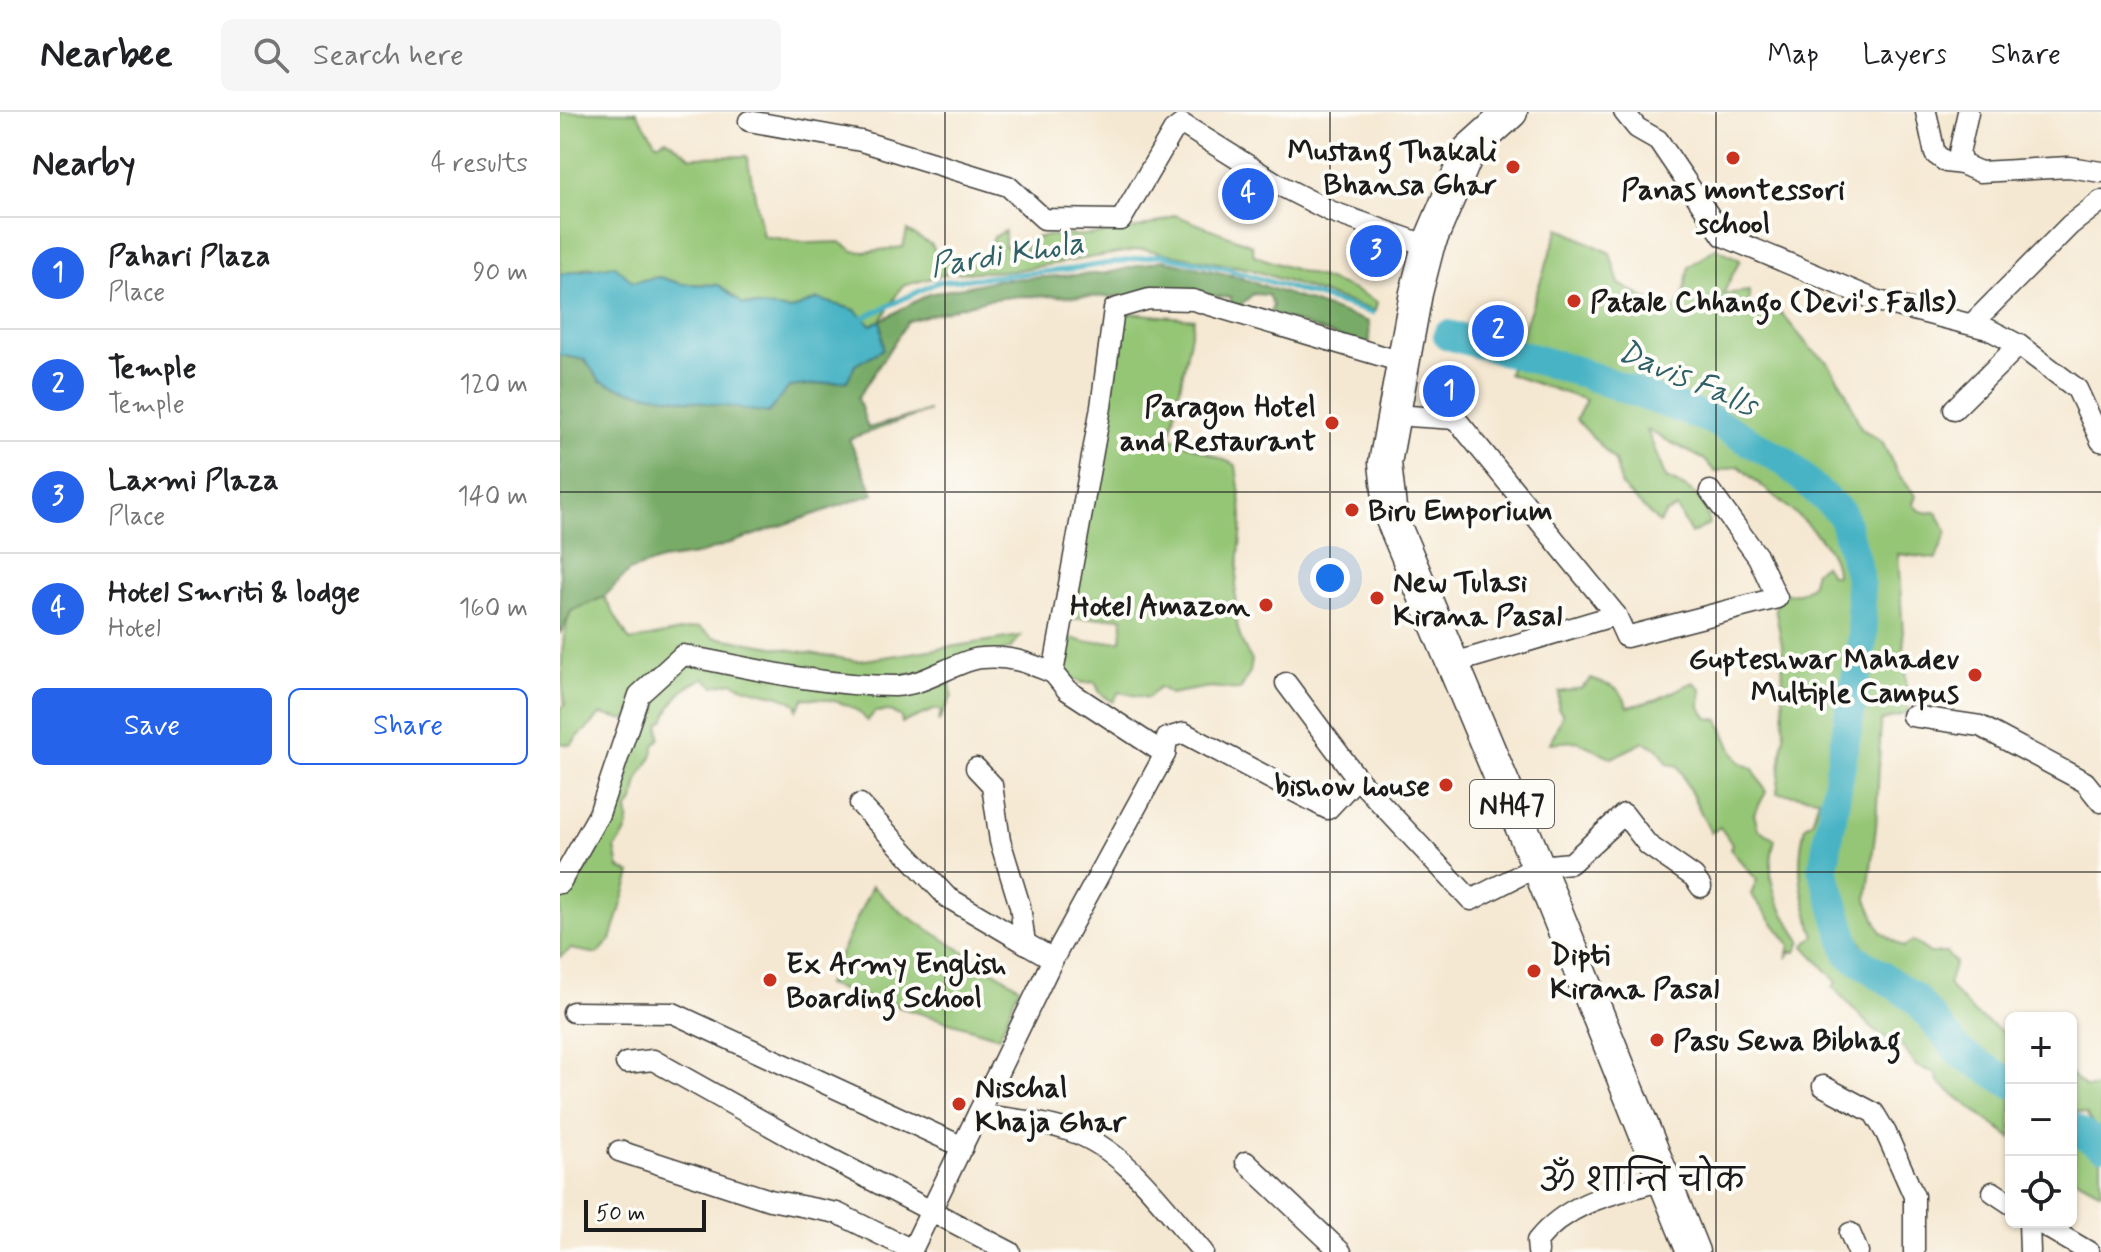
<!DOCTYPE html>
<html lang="en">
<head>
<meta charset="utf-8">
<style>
	body { margin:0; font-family:Mynerve,"Playpen Sans Deva",sans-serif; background:#f6f6f6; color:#202124 }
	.controls { position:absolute; right:24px; bottom:24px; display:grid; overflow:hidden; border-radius:12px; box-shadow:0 2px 6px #0004 }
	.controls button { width:72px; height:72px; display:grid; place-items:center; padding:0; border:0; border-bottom:2px solid #e0e0e0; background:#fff; color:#202124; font:40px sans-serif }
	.scale { position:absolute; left:24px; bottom:20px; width:122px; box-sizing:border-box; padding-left:8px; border:4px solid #1c1c1c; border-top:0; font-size:22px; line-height:28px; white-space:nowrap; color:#1c1c1c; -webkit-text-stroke:6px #fdfcf7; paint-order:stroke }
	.you { position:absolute; left:770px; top:466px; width:28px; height:28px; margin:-20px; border:6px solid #fff; border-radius:50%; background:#1a73e8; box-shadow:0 0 0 12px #1a73e833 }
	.badge { display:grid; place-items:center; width:52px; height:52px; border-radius:50%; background:#2563eb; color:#fff; font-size:26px; font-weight:700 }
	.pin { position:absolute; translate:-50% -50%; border:4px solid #fff; box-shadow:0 2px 8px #0006 }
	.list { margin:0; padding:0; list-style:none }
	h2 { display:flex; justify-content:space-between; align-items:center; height:104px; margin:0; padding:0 32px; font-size:34px }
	h2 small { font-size:26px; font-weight:400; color:#757577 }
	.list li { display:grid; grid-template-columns:52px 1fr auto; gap:24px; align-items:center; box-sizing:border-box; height:112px; padding:0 32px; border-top:2px solid #e0e0e0 }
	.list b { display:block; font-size:30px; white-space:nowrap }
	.list p { margin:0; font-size:26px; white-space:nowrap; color:#757577 }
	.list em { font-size:26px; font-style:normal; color:#757577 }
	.actions { display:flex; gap:16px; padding:24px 32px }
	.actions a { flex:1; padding:18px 0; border:2px solid #2563eb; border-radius:12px; text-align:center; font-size:28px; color:#2563eb }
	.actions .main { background:#2563eb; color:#fff }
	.icon { flex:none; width:44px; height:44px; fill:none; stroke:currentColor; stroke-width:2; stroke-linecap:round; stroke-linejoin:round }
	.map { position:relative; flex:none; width:1541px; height:1140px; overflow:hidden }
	header { display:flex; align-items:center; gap:48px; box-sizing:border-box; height:112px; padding:0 40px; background:#fff; border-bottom:2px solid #e0e0e0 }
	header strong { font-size:38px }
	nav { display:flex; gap:44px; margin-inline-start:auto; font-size:28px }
	.search { width:560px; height:72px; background:#f6f6f6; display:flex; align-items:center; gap:20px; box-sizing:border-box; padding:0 28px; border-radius:12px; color:#757577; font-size:30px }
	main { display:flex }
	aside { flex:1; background:#fff }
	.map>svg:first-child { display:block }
</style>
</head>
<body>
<header>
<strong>Nearbee</strong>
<div class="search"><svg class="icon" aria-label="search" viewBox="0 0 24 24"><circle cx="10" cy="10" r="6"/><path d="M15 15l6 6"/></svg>Search here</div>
<nav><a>Map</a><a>Layers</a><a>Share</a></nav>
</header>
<main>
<aside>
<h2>Nearby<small>4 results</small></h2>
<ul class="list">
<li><span class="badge">1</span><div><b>Pahari Plaza</b><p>Place</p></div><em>90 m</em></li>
<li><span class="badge">2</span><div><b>Temple</b><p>Temple</p></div><em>120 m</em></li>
<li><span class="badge">3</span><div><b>Laxmi Plaza</b><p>Place</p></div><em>140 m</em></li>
<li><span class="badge">4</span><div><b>Hotel Smriti &amp; lodge</b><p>Hotel</p></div><em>160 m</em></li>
</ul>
<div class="actions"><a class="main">Save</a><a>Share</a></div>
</aside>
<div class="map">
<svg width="1541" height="1140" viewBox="0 0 1541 1140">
	<rect width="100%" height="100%" fill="#fdfcf7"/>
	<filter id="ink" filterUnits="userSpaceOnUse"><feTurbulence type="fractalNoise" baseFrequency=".0125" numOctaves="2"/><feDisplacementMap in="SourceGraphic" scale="16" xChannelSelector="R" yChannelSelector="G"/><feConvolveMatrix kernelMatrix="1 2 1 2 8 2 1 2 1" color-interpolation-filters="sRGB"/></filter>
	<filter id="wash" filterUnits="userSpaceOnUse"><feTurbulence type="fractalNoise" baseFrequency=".006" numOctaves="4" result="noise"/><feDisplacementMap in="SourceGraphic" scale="32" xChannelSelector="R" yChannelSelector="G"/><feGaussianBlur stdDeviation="1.8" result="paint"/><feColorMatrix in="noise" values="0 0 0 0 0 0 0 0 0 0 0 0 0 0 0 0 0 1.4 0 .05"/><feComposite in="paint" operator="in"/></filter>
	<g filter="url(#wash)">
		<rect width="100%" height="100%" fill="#f5e8d2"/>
		<g fill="#95c676" stroke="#587149" stroke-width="2">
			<path d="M 0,0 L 76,0 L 97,32 L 106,27 L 131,45 L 187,44 L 203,124 L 250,131 L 280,130 L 294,139 L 304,140 L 343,135 L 347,119 L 372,133 L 376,141 L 409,151 L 422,149 L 434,125 L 445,119 L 445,134 L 463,142 L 468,128 C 488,122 503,124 524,123 C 555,121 588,117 615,103 L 692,133 L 694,143 C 734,160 780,167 817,190 L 815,199 L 690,157 L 583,137 L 451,159 L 390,161 L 342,174 L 321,208 L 311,213 L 295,198 L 258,187 L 231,198 L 183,192 L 159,173 L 122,172 L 99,165 L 73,170 L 28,155 L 4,163 L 0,162 Z"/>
			<path d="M 999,116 L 1050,141 L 1059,172 L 1112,201 L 1123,184 L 1129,155 L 1156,136 L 1180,148 L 1163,182 L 1189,179 L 1189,202 L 1199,192 L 1217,196 L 1251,237 L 1267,249 L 1285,278 L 1301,316 L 1322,330 L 1338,362 L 1356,384 L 1353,392 C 1359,401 1366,401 1376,400 L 1387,419 L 1376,447 L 1338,442 L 1348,601 L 1321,609 L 1316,715 L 1307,788 L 1321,820 L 1343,835 L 1353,829 L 1370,841 L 1386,841 L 1395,850 L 1388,873 L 1415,902 L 1446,922 L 1451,938 L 1451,962 L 1401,937 L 1388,905 L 1369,886 L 1337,866 L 1306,840 L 1273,777 L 1271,740 L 1292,653 L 1293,620 L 1308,530 L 1309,456 L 1300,417 L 1283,384 L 1166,302 L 1160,319 C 1168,326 1176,337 1185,341 C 1207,350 1222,347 1239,366 L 1238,375 L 1252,382 L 1258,393 L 1269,396 L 1278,405 L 1286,420 L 1281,423 C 1284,462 1306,487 1293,530 L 1297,536 L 1293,551 L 1295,561 L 1271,711 L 1260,723 L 1264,793 L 1277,813 L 1277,830 L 1289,853 L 1348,887 L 1378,931 L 1385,925 L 1427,972 L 1451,984 L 1451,1026 L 1379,971 L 1375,961 L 1356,954 L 1344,936 L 1313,918 L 1273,875 L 1277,870 L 1244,834 L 1255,824 C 1241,783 1235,756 1245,714 L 1252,710 L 1259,686 L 1217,681 L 1224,624 L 1222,533 L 1215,496 L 1225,482 L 1239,481 L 1251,474 L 1255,459 L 1264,453 L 1271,463 L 1276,463 C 1277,423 1205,381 1179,354 L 1155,360 L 1145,348 L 1087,318 L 1106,366 C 1129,376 1147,385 1149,412 L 1131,422 L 1117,396 L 1106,401 L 1099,411 L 1062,375 L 1055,349 L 1016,307 L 1026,288 L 948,262 Z"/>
			<path d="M 570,201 L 634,207 L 610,325 L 676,353 C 678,372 682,390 682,409 C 681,454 662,508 692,548 L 690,560 L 680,578 L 650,575 L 610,582 L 599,575 L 588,586 L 559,580 L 553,590 L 540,581 L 535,570 L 524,571 L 504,564 L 507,525 L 525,530 L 561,529 L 563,505 L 514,507 L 522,428 L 560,207 Z"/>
			<path d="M 44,485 L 70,529 L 139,515 L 153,525 L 298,549 L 461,524 L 450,537 L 383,557 L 303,570 L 131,539 L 66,608 L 40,602 C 32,616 21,618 11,633 L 0,631 L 0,596 L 5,593 C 0,562 0,527 11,499 Z"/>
			<path d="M 152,552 L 320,583 L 345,583 L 390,571 L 392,584 L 378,611 L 381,600 L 376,597 L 342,611 L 341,605 L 330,599 L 315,600 L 307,609 C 295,590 265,586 244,586 L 237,598 L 236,592 C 216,578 191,582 173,570 L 154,574 L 144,566 C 121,576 113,587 104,609 L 99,612 L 100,626 L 94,634 C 95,648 81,656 78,669 C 75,680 75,691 67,698 C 71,715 65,724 55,736 L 59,756 L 71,761 L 51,828 L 37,842 L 11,837 L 0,845 L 0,785 L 26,759 L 68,667 L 66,645 L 79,595 L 106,563 L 128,554 Z"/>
			<path d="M 1031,567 C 1052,575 1059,572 1068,595 L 1098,587 L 1133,570 L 1141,577 L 1140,595 L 1148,606 L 1159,608 L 1173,640 L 1180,650 L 1193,657 L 1206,680 L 1194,702 L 1198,717 L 1215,727 C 1203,772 1218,793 1241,829 L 1236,840 L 1230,840 L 1227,846 L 1230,833 L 1191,782 L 1197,768 L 1170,737 L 1172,732 L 1160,715 L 1151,721 L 1118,654 L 1108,652 L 1098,636 L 1084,630 L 1052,646 L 1017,629 L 990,631 L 1003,602 L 998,597 L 999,580 L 1022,576 Z"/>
			<path d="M 312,774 L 341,800 L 459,875 L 439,925 L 266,873 Z"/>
			<path d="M 1511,962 L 1526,976 L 1541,976 L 1541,1025 L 1526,1002 L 1511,999 Z"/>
			<path d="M 1511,1023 L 1541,1044 L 1541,1080 L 1511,1064 Z"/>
		</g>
		<path fill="#78ab67" stroke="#4a6442" stroke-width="2" d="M 603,148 L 675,164 L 809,210 L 810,236 L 710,201 L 713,194 L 708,183 L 693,182 L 678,196 L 670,194 L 671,186 L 604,179 L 576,185 L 460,184 L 426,188 L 348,209 L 298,286 L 308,316 L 369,299 L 289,327 L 314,382 L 136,443 L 101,448 L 69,459 L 44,485 L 11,499 L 0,522 L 0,243 L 25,248 L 40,269 L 208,301 L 229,275 L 287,269 L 295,253 L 323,237 L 321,208 L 369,182 L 437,168 L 547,161 Z"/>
		<path fill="#47b3c4" stroke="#326870" stroke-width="2" d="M 54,153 L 73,170 L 99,165 L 122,172 L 159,173 L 183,192 L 231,198 L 258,187 L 295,198 L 311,213 L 321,208 L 323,237 L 295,253 L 287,269 L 229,275 L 208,301 L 69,279 L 40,269 L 25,248 L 0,243 L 0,162 Z"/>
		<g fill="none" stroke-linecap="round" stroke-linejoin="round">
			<path stroke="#47b3c4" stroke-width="5" d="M 299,208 L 378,170 L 512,157 L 601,143 L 668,157 L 812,201"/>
			<g stroke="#47b3c4" stroke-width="30">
				<path d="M 888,223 L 1020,260"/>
				<path d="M 1030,264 L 1152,308 L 1224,349 L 1282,402 L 1299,462 L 1303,524 L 1263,757 L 1289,842 L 1356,887 L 1400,941 L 1451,971"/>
				<path d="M 1511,1015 L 1541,1033"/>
			</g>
		</g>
	</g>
	<g filter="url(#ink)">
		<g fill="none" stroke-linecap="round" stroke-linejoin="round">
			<g stroke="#3d3b37" stroke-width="23">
				<g id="minor">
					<path d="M 1064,0 L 1077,16 L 1098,28 L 1163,124 L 1318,189 L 1428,217 L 1459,233 L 1517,277 L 1541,329"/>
					<path d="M 1366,0 L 1375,42 L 1386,50 L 1402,52"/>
					<path d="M 1408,0 L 1399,41 L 1402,52 L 1420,60 L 1509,55 L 1541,60"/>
					<path d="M 189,9 L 301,29 L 448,74 L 484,107 L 561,108 L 613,19 L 622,12 L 721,74 L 770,99 L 868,134"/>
					<path d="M 1412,212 L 1510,113 L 1541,89"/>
					<path d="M 1394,297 L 1459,233"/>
					<path d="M 833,303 L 896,307 L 1056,503"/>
					<path d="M 894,551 L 1056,503 L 1066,525 L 1217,486 L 1198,445 L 1150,379"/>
					<path d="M 726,571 L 797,666 L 911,788 L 978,754 L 1011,751 L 1064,702 L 1088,733 L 1134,765 L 1141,775"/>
					<path d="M 1352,604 L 1420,614 L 1525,670 L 1541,690"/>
					<path d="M 605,642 L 507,578 L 493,561 L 541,295 L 554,197 L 589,187 L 633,188 L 842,250"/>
					<path d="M 416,656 L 432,673 L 440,729 L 460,794 L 465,831 L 493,847"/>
					<path d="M 300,692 L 387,785 L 465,831"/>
					<path d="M 0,771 L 39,702 L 79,583 L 123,543 C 193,557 264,574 335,574 C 367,573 396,548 422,546 C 448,543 469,551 493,561"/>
					<path d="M 13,900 L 113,901 L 403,1035"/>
					<path d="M 66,951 L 93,948 L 252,1037 L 450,1140"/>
					<path d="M 1263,974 L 1314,1001 L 1326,1021 L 1354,1084 L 1354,1140"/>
					<path d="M 418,1002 C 449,1007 481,1009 510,1019 C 567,1038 605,1097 643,1140"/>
					<path d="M 59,1039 L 210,1088 L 277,1101 L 352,1138"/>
					<path d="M 686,1050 L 781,1140"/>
					<path d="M 1433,1080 L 1451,1092"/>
					<path d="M 1469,1110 L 1470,1140"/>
					<path d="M 1478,1110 L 1529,1140"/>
					<path d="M 1290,1121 L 1298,1140"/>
					<path d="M 351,1140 L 493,847 L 605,642 L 607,626 L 624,621 L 768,697 L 797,666"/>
					<path d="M 978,1140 L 977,1129 C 1010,1088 1056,1081 1104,1068"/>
				</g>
			</g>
			<g stroke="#3d3b37" stroke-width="35">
				<path id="trunk" d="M 951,0 L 909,38 L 868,134 L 856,181 L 825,351 L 831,405 L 978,754 L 1133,1140"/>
			</g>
			<use href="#minor" stroke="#fff" stroke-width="20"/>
			<use href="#trunk" stroke="#fff" stroke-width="32"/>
		</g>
	</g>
	<path fill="none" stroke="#1c1c1c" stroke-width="2" stroke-opacity="0.55" d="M 385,0 L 385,1140M 770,0 L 770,1140M 1156,0 L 1156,1140M 0,380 L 1541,380M 0,760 L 1541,760"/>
	<g fill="#c8321e" stroke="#fdfcf7" stroke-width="3">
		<circle cx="1173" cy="46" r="8"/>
		<circle cx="953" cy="55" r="8"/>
		<circle cx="1014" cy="189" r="8"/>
		<circle cx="772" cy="311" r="8"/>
		<circle cx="792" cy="398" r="8"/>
		<circle cx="817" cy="486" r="8"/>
		<circle cx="706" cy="493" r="8"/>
		<circle cx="1415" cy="563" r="8"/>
		<circle cx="886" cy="673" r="8"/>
		<circle cx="974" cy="859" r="8"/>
		<circle cx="210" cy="868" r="8"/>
		<circle cx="1097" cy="928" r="8"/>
		<circle cx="399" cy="992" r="8"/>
	</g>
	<g text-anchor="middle" stroke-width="8" stroke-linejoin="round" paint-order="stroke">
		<rect fill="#fdfcf7" stroke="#605f5e" stroke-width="2" x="910" y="668" width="84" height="48" rx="6"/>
		<g font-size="28" font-weight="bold" fill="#1c1c1c">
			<text x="952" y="702">NH47</text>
		</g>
		<g font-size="30" font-weight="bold" fill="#1c1c1c" stroke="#fdfcf7" text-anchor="start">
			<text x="937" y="48" text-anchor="end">Mustang Thakali<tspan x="937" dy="34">Bhansa Ghar</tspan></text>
			<text x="1173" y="87" text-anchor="middle">Panas montessori<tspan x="1173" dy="34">school</tspan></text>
			<text x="1030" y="199">Patale Chhango (Devi's Falls)</text>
			<text x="756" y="304" text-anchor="end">Paragon Hotel<tspan x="756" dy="34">and Restaurant</tspan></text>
			<text x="808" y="408">Biru Emporium</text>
			<text x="833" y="479">New Tulasi<tspan x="833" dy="34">Kirana Pasal</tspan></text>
			<text x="690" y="503" text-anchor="end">Hotel Amazon</text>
			<text x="1399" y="556" text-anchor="end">Gupteshwar Mahadev<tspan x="1399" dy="34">Multiple Campus</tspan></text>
			<text x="870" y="683" text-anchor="end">bishow house</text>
			<text x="990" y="852">Dipti<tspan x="990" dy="34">Kirana Pasal</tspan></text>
			<text x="226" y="861">Ex Army English<tspan x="226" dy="34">Boarding School</tspan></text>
			<text x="1113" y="938">Pasu Sewa Bibhag</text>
			<text x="415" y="985">Nischal<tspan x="415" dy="34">Khaja Ghar</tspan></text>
		</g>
		<g font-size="32" font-style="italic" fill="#2f6068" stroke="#fdfcf7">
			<text transform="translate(447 141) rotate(-9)" y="11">Pardi Khola</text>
			<text transform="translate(1128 265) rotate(23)" y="11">Davis Falls</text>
		</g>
		<g font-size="32" fill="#1c1c1c" stroke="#fdfcf7">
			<text x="1081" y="1079">ॐ शान्ति चोक</text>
		</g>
	</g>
</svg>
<div class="controls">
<button>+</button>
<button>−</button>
<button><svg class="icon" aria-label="locate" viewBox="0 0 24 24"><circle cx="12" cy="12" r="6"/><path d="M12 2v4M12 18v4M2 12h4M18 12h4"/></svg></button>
</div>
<div class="scale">50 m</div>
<div class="you"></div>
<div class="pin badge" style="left:889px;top:279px">1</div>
<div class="pin badge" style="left:938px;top:219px">2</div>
<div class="pin badge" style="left:816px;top:139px">3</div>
<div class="pin badge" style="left:688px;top:82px">4</div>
</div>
</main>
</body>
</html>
